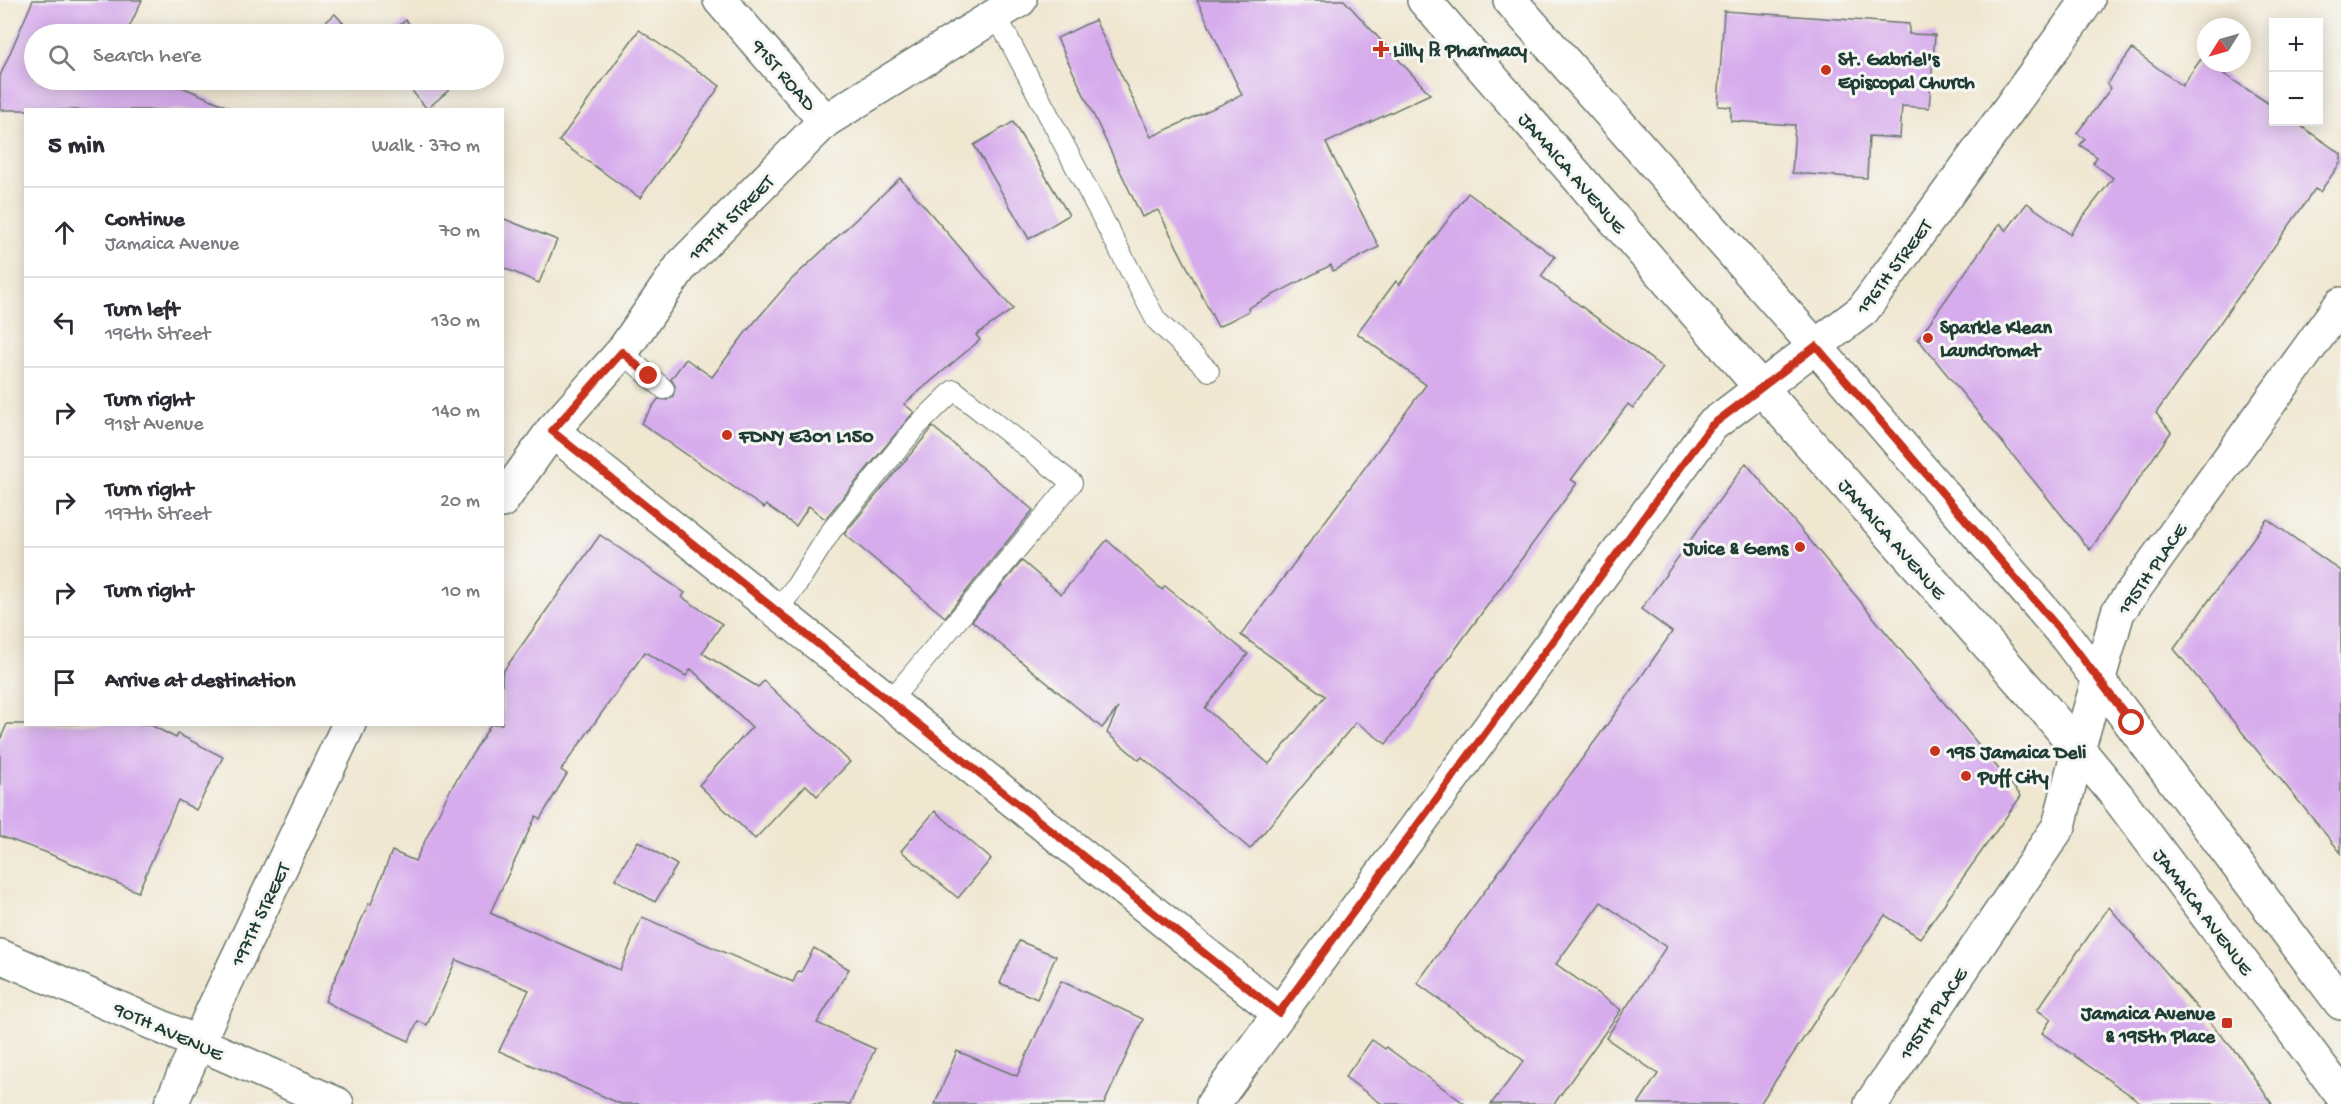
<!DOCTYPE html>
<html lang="en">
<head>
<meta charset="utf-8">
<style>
	body { margin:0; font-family:"Gochi Hand",sans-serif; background:#f7f7f7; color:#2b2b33 }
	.controls { position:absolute; right:18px; top:18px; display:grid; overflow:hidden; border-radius:0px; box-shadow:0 3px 15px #0003 }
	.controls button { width:54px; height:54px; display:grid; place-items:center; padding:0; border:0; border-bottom:2px solid #e1e1e2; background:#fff; color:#2b2b33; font:30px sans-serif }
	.compass { position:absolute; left:2197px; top:18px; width:54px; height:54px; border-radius:50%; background:#fff; box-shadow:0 3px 15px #0003; rotate:233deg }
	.stop { position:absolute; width:18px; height:18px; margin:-14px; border:4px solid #c8321e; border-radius:50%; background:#fff }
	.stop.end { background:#c8321e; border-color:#fff; box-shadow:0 2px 6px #0008 }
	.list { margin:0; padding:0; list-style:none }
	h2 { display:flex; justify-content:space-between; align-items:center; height:78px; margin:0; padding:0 24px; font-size:26px }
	h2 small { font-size:20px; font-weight:400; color:#7c7c81 }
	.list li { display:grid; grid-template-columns:39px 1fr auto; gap:18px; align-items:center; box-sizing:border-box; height:90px; padding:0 24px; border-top:2px solid #e1e1e2 }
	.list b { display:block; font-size:22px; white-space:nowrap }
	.list p { margin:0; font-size:20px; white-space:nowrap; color:#7c7c81 }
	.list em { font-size:20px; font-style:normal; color:#7c7c81 }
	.icon { flex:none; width:33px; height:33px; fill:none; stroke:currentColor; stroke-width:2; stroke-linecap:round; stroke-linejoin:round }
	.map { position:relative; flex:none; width:2341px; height:1104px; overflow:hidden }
	.search { position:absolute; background:#fff; box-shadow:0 3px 15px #0003; left:24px; top:24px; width:480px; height:66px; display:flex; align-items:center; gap:15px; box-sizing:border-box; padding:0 21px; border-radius:33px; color:#7c7c81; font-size:22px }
	.panel { position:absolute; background:#fff; box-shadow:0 3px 15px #0003; left:24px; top:108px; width:480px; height:618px; border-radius:0px }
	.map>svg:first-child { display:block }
</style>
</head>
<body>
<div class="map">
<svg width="2341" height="1104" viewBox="0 0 2341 1104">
	<rect width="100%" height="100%" fill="#f6f6f2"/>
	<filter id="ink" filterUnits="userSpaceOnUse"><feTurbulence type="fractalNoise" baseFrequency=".0167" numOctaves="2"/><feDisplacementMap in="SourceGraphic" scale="12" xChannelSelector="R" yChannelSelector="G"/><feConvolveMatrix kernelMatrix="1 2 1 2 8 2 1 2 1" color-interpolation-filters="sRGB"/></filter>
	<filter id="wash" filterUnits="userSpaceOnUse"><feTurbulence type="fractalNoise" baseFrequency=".008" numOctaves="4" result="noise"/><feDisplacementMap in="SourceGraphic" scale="24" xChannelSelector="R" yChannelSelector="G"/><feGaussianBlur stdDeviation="1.35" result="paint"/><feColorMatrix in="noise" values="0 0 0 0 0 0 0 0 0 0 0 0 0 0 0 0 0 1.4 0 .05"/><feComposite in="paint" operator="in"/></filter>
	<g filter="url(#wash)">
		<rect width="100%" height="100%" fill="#f0e7d1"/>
		<g id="blocks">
			<g fill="#d7aced">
				<path d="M 33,0 L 142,0 L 126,34 L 34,34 L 34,80 L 166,80 L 235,110 L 0,110 L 0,76 Z"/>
				<path d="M 1197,0 L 1344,0 L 1430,94 L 1326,143 L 1379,247 L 1333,271 L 1331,265 L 1248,308 L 1249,311 L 1218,327 L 1158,210 L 1142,217 L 1057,38 L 1095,20 L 1151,137 L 1242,95 Z"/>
				<path d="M 1724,11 L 1909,24 L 1909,34 L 1935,35 L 1929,108 L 1902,106 L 1900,138 L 1869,136 L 1867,178 L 1792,173 L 1795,125 L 1731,121 L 1731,107 L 1718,106 Z"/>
				<path d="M 335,14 L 353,34 L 312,34 Z"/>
				<path d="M 406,20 L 417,34 L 388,34 Z"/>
				<path d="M 639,30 L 720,86 L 640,198 L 559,141 Z"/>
				<path d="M 2132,49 L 2182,86 L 2201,59 L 2274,107 L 2274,122 L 2295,122 L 2341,154 L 2341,162 L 2320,192 L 2315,189 L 2156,413 L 2171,432 L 2090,550 L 1918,339 L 2000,223 L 2006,231 L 2027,203 L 2070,234 L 2113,178 L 2093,163 L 2097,157 L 2080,145 L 2085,139 L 2077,133 L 2111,88 L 2107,84 Z"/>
				<path d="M 403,80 L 453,80 L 456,84 L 427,109 Z"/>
				<path d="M 1013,122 L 1069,215 L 1029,239 L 974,145 Z"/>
				<path d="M 900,178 L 1013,309 L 976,335 L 980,340 L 904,404 L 914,412 L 825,519 L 809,506 L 796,526 L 766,505 L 764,508 L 641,423 L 658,399 L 667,400 L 673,396 L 675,386 L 671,379 L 686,359 L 712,377 L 746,332 L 790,281 Z"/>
				<path d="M 1468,193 L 1555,257 L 1541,276 L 1663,368 L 1633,408 L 1628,404 L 1571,480 L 1577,483 L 1386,744 L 1356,722 L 1250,849 L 1142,757 L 1139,760 L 1107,733 L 1118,708 L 1102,728 L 972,621 L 1022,561 L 1061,594 L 1107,540 L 1162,590 L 1165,586 L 1248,654 L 1205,708 L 1269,764 L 1325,696 L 1241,635 L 1426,385 L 1357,333 L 1396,281 L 1399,285 Z"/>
				<path d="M 502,218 L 557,240 L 539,283 L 502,267 Z"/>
				<path d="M 933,427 L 1033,510 L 945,617 L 844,534 Z"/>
				<path d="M 1746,463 L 2021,796 L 1920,938 L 1885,915 L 1760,1104 L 1638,1104 L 1658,1074 L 1606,1038 L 1666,947 L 1601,902 L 1556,964 L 1621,1010 L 1554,1104 L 1491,1104 L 1524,1061 L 1417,983 L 1623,703 L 1672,632 L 1641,609 Z"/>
				<path d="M 2267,519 L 2341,571 L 2341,853 L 2174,649 Z"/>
				<path d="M 600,535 L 685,593 L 682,597 L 722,624 L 702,653 L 758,687 L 764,681 L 850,762 L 817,796 L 806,785 L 755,839 L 699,785 L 752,727 L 691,669 L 686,676 L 645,652 L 561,770 L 567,774 L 540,819 L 536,816 L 490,913 L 620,970 L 642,917 L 793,982 L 798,971 L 801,972 L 814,948 L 849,969 L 817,1023 L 875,1049 L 850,1104 L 621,1104 L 499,1051 L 529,990 L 456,960 L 427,1025 L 418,1021 L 409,1041 L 337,1008 L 325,1001 L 369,903 L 371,904 L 392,851 L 415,861 L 450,790 L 491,724 L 502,724 L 502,673 Z"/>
				<path d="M 7,724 L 149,724 L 176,738 L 178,734 L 223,757 L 196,810 L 178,800 L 138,892 L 45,852 L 0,836 L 0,740 Z"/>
				<path d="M 935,811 L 991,859 L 958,898 L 901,851 Z"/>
				<path d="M 638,841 L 677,865 L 655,902 L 615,879 Z"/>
				<path d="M 2109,907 L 2240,1057 L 2272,1104 L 2143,1104 L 2042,1033 L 2051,1019 L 2037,1010 Z"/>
				<path d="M 1019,941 L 1056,956 L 1037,999 L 1000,983 Z"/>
				<path d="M 1061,981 L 1143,1019 L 1104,1104 L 935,1104 L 957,1051 L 1017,1076 Z"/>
				<path d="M 1372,1040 L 1385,1049 L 1386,1047 L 1465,1104 L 1382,1104 L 1345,1077 Z"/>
			</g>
		</g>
	</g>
	<g filter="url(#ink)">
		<use href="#blocks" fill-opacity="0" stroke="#68786b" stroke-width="1.5"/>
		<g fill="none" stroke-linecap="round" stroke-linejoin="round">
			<g stroke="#68786b" stroke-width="22">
				<g id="lane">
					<path d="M 996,15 L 1156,320 L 1209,371"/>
					<path d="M 622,352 L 664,389"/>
					<path d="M 776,611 L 796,586 L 831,531 L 916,427 L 954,390 L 1072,483 L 890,701"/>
				</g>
			</g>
			<g stroke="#68786b" stroke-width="36">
				<g id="street">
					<path d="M 720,0 L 825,121"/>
					<path d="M 552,431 L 1279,1013"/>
					<path d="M 502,501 L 552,431 L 622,352 L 682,265 L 825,121 L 1020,0"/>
					<path d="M 0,956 L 337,1104"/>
					<path d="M 171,1104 L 211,1014 L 349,724"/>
					<path d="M 1213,1104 L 1711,426 L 1863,310 L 2088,0"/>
					<path d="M 1871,1104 L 2059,826 L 2078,750 L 2118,612 L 2341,304"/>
				</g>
			</g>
			<g stroke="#68786b" stroke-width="36">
				<g id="primary">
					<path d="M 1424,0 L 1761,388 L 2045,709 L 2117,796 L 2341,1094"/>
					<path d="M 1510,0 L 1816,347 L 2067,638 L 2341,1003"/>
				</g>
			</g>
			<use href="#lane" stroke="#fff" stroke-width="20"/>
			<use href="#street" stroke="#fff" stroke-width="33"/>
			<use href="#primary" stroke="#fff" stroke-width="33"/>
		</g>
	</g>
	<g fill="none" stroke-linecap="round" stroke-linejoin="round" filter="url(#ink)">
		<path stroke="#c8321e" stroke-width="8" d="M 649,376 L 622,352 L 552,431 L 1279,1013 L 1711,426 L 1816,346 L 2067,638 L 2132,723"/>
	</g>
	<g fill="#c8321e" stroke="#f6f6f2" stroke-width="2">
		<path d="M1378 40h6v6h6v6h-6v6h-6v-6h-6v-6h6z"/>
		<circle cx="1826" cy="70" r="6"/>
		<circle cx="1928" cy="338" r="6"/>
		<circle cx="727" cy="435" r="6"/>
		<circle cx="1800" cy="547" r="6"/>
		<circle cx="1935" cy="751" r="6"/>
		<circle cx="1966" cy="776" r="6"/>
		<rect x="2221" y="1017" width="12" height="12" rx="3"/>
	</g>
	<g text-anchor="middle" stroke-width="6" stroke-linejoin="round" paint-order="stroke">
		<g font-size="20" font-weight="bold" fill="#1f3d34" stroke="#f6f6f2" text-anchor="start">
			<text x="1393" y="56">Lilly ℞ Pharmacy</text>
			<text x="1838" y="65">St. Gabriel's<tspan x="1838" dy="23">Episcopal Church</tspan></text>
			<text x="1940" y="333">Sparkle Klean<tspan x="1940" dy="23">Laundromat</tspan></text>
			<text x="739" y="442">FDNY E301 L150</text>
			<text x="1788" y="554" text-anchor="end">Juice &amp; Gems</text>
			<text x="1947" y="758">195 Jamaica Deli</text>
			<text x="1978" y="783">Puff City</text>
			<text x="2215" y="1019" text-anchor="end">Jamaica Avenue<tspan x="2215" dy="23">&amp; 195th Place</tspan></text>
		</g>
		<g font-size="20" fill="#1f3d34" stroke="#f6f6f2">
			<text transform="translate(785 74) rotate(49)" y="7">91ST ROAD</text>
			<text transform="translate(1573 172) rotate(49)" y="7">JAMAICA AVENUE</text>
			<text transform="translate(730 217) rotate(-45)" y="7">197TH STREET</text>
			<text transform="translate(1893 266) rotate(-53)" y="7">196TH STREET</text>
			<text transform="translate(1893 538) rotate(49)" y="7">JAMAICA AVENUE</text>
			<text transform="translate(2151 568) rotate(-55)" y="7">195TH PLACE</text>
			<text transform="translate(2204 911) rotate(53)" y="7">JAMAICA AVENUE</text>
			<text transform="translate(259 914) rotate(-64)" y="7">197TH STREET</text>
			<text transform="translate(1932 1013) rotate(-56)" y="7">195TH PLACE</text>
			<text transform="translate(169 1030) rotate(24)" y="7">90TH AVENUE</text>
		</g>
	</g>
</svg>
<div class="controls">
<button>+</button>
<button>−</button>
</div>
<svg class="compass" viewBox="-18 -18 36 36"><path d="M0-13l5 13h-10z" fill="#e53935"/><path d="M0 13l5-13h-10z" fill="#7c7c81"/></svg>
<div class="stop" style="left:2132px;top:723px"></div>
<div class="stop end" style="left:649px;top:376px"></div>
<div class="search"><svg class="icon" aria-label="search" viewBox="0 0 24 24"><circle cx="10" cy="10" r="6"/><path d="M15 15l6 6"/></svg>Search here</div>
<section class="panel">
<h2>5 min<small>Walk · 370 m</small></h2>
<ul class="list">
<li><svg class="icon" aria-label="ahead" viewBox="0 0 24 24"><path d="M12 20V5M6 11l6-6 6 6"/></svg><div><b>Continue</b><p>Jamaica Avenue</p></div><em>70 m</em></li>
<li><svg class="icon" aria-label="left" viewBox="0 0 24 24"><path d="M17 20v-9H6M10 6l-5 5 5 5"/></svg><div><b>Turn left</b><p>196th Street</p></div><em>130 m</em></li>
<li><svg class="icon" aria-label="right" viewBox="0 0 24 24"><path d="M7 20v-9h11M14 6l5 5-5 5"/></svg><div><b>Turn right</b><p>91st Avenue</p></div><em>140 m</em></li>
<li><svg class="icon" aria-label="right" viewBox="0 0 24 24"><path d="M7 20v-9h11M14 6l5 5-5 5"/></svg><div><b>Turn right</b><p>197th Street</p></div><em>20 m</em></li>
<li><svg class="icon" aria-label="right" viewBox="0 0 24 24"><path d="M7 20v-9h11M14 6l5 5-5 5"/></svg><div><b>Turn right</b></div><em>10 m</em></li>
<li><svg class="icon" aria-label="arrive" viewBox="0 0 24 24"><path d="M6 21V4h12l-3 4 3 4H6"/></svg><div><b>Arrive at destination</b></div></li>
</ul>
</section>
</div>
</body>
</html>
